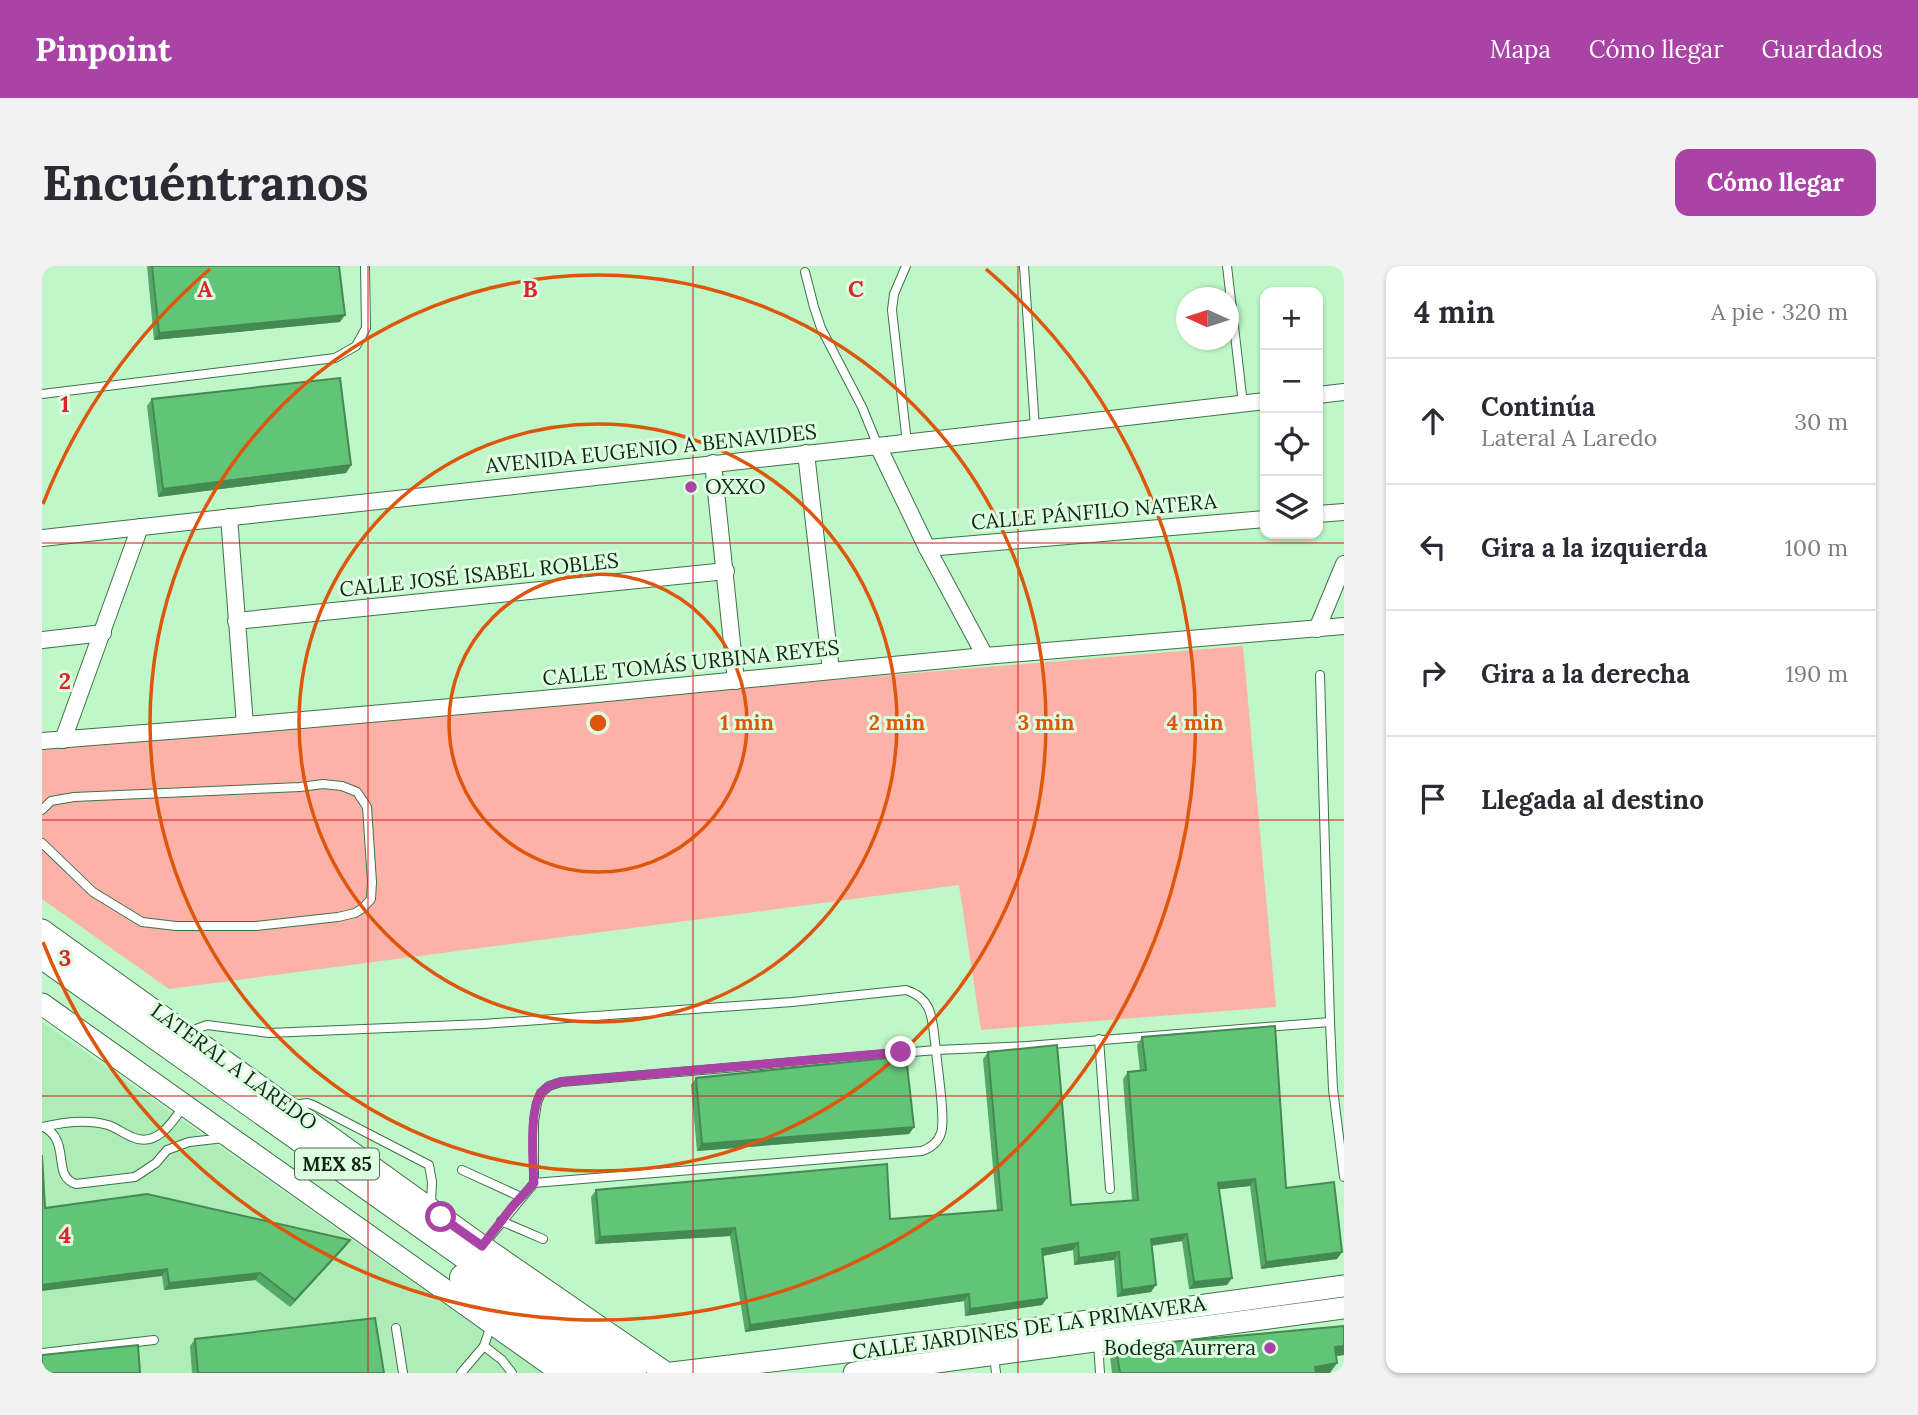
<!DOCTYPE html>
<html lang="es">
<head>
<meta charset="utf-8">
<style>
	body { margin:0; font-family:Lora,serif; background:#f2f2f3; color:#2b2b33 }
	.controls { position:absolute; right:21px; top:21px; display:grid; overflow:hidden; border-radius:14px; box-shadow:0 2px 5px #0004 }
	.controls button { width:63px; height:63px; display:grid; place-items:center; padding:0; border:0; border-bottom:2px solid #e1e1e2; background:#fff; color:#2b2b33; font:35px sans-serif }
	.compass { position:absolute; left:1134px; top:21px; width:63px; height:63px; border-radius:50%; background:#fff; box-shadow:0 2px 5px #0004; rotate:273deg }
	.stop { position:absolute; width:21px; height:21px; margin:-16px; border:5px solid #aa43a6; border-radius:50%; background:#fff }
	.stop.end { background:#aa43a6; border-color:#fff; box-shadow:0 2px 7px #0008 }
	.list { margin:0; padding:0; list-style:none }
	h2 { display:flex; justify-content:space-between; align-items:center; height:91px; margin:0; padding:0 28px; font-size:30px }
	h2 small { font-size:23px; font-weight:400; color:#7c7c81 }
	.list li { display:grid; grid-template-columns:46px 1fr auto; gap:21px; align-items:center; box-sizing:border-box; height:126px; padding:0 28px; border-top:2px solid #e1e1e2 }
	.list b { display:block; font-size:26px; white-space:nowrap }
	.list p { margin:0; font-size:23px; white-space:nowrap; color:#7c7c81 }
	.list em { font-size:23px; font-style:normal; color:#7c7c81 }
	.icon { flex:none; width:38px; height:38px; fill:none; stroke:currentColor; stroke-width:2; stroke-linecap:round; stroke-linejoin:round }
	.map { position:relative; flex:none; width:1302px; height:1107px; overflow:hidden; border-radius:14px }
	header { display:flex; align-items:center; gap:42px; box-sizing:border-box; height:98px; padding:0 35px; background:#aa43a6; color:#fff }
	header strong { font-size:33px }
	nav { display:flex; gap:38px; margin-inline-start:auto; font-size:24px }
	.intro { display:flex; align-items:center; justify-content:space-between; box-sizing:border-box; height:168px; padding:0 42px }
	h1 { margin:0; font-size:49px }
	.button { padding:18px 32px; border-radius:14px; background:#aa43a6; color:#fff; font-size:24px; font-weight:700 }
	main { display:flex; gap:42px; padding:0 42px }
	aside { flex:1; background:#fff; border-radius:14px; box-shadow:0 2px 5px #0004 }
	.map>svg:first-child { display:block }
</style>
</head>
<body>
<header>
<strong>Pinpoint</strong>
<nav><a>Mapa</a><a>Cómo llegar</a><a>Guardados</a></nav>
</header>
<div class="intro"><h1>Encuéntranos</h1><a class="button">Cómo llegar</a></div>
<main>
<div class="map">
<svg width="1302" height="1107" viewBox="0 0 1302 1107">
	<rect width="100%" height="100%" fill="#bff7c8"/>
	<path fill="#aeecb8" d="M 0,756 L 500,1107 L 0,1107 Z"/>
	<path fill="#fdb2a7" d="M 1201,380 L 1234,741 L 939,764 L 917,619 L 127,723 L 0,633 L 0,479 Z"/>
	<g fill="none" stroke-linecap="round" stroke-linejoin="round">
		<g stroke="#3e7148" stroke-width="10">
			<g id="lane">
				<path d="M 864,0 L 852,28 L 850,44 L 865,177"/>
				<path d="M 982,0 L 993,162"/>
				<path d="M 1185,0 L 1201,138"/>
				<path d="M 763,6 L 772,41 L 779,62 L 820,141 L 836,180"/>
				<path d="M 0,128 L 293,92 L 314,80 L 324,62 L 323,0"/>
				<path d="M 1278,409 L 1288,756 L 1291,823 L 1302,911"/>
				<path d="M 0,544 L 9,535 L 32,531 L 258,521 L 281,518 L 300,520 L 315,526 L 325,541 L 330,616 L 329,633 L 321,642 L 313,647 L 296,651 L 214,660 L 134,660 L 100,656 L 51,626 L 0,577"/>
				<path d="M 146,766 L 165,759 L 227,767 L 441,758 L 750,736 L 864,724 C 893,733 890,757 894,784 L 985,780 L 1288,756"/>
				<path d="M 1057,773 L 1068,923"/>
				<path d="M 251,839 L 265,837 L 271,839 L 387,899 L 390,916 L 389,938"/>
				<path d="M 1,861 C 22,856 45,853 66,859 C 75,862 82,868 90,871 C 114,882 130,857 141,841"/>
				<path d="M 2,861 C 7,864 12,868 14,873 C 23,888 14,912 34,918 L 93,911 L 114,897 L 125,884 L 147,876 L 182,872"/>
				<path d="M 420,904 L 479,931"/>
				<path d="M 459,955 L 501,973"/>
				<path d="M 441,979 L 492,917 L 492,856 L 495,837 L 499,827 L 507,820 L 519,816 L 894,784 C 895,801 904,854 899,867 C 896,877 888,882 880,885 L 492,917"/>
				<path d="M 354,1062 L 361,1107"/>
				<path d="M 1056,1076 L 1058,1107"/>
				<path d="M 442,1080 L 460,1094 L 470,1107"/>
				<path d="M 0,1087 L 112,1074"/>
				<path d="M 952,1089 L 954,1107"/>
				<path d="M 419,1107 L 442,1080 L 449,1059"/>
			</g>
		</g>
		<g stroke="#3e7148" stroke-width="18">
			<g id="street">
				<path d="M 1276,129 L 1302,126"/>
				<path d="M 836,180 L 885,282 L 943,390"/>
				<path d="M 764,187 L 789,405"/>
				<path d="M 671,197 L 694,415"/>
				<path d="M 1276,248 L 1302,246"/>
				<path d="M 187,251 L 203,459"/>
				<path d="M 0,272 L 836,180 L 1223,135"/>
				<path d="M 885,282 L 1223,253"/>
				<path d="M 194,355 L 684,305"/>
				<path d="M 1275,363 L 1302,298"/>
				<path d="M 0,374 L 61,367"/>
				<path d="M 21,474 L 98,261"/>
				<path d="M 0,475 L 203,459 L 545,429 L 943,390 L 1302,360"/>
			</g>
		</g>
		<g stroke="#3e7148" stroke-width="23">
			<g id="secondary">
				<path d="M 0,664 L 440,980 L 624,1107"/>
				<path d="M 0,738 L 520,1107"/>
				<path d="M 630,1107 L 951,1068 L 1302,1020"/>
				<path d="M 812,1107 L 1302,1042"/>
			</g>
		</g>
		<g stroke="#3e7148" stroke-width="30">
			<g id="highway">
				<path d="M 0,688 L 590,1107"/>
				<path d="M 422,1012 L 554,1107"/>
			</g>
		</g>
		<use href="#lane" stroke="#fff" stroke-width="8"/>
		<use href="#street" stroke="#fff" stroke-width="16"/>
		<use href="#secondary" stroke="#fff" stroke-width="21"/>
		<use href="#highway" stroke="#fff" stroke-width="28"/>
	</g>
	<g fill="#54a966">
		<path d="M 105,0 L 297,0 L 298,56 L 112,74 Z"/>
		<path d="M 110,133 L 309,199 L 304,207 L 116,231 L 105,140 Z"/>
		<path d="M 1100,771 L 1244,922 L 1300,986 L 1295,993 L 1219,1003 L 1208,920 L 1177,923 L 1190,1012 L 1185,1019 L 1147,1023 L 1140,975 L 1110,980 L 1109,1026 L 1075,1031 L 1072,994 L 1032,999 L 1031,984 L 1000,990 L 1005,1032 L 1000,1039 L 923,1050 L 922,1035 L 703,1066 L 688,970 L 553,978 L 549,931 L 554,924 L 848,953 L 955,945 L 941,793 L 946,786 L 1029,939 L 1090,934 L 1081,813 L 1086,806 L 1098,805 L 1095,779 Z"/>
		<path d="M 654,812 L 872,861 L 867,868 L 655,885 L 649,819 Z"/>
		<path d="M 3,942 L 308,974 L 303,981 L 248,1041 L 213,1014 L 122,1024 L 120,1010 Z"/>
		<path d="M 153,1073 L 342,1107 L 150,1107 L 148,1080 Z"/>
		<path d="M 1074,1081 L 1302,1089 L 1294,1090 L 1288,1107 L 1070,1107 L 1068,1090 Z"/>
	</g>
	<g fill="#458953">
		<path d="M 303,49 L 298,56 L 112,74 L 117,67 Z"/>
		<path d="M 309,199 L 304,207 L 116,231 L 121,223 Z"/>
		<path d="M 872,861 L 867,868 L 655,885 L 660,878 Z"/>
		<path d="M 1213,913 L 1208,920 L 1171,924 L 1176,917 Z"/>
		<path d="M 693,962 L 688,970 L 553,978 L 558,971 Z"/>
		<path d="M 1145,968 L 1140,975 L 1104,980 L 1109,973 Z"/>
		<path d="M 308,974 L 303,981 L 248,1041 L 253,1034 Z"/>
		<path d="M 1036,977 L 1031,984 L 995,991 L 1000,983 Z"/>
		<path d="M 1077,986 L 1072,994 L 1032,999 L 1037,992 Z"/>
		<path d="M 1300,986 L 1295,993 L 1219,1003 L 1224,996 Z"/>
		<path d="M 125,1003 L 120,1010 L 0,1025 L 0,1019 Z"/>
		<path d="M 218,1007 L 213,1014 L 122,1024 L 127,1017 Z"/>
		<path d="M 1190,1012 L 1185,1019 L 1147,1023 L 1152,1016 Z"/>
		<path d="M 1114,1019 L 1109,1026 L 1075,1031 L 1080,1024 Z"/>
		<path d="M 927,1028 L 922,1035 L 703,1066 L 708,1059 Z"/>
		<path d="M 1005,1032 L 1000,1039 L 923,1050 L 928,1043 Z"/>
		<path d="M 1302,1080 L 1302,1089 L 1286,1091 L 1293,1081 Z"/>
		<path d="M 1295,1097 L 1288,1107 L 1269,1107 L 1273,1101 Z"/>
	</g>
	<g fill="#62c477" stroke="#458953" stroke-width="2">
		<path d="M 110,0 L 297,0 L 303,49 L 117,67 Z"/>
		<path d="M 298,112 L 309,199 L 121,223 L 110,133 Z"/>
		<path d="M 1233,760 L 1244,922 L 1292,916 L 1300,986 L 1224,996 L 1213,913 L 1176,917 L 1190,1012 L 1152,1016 L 1145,968 L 1109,973 L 1114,1019 L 1080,1024 L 1077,986 L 1037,992 L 1036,977 L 1000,983 L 1005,1032 L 928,1043 L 927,1028 L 708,1059 L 693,962 L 558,971 L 554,924 L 845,898 L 848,953 L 960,944 L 946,786 L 1015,779 L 1029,939 L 1096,934 L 1086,806 L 1104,804 L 1100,771 Z"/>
		<path d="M 864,790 L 872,861 L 660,878 L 654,812 Z"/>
		<path d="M 0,889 L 3,942 L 105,928 L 308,974 L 253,1034 L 218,1007 L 127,1017 L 125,1003 L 0,1019 Z"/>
		<path d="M 333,1052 L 342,1107 L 156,1107 L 153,1073 Z"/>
		<path d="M 1302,1060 L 1302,1080 L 1293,1081 L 1295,1097 L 1273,1101 L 1274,1107 L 1078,1107 L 1074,1081 Z"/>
		<path d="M 96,1079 L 98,1107 L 0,1107 L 0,1089 Z"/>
	</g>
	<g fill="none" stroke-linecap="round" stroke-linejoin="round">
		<path stroke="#aa43a6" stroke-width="9" d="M 399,951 L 440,980 L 470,941 L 492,917 C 491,896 487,844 499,827 C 504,820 511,819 519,816 L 859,786"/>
	</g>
	<path fill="none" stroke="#d62828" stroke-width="2" stroke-opacity="0.55" d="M 326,0 L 326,1107M 651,0 L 651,1107M 976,0 L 976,1107M 0,277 L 1302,277M 0,554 L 1302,554M 0,830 L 1302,830"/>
	<g fill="none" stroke="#dd560c" stroke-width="3.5">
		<circle cx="556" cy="457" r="149"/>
		<circle cx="556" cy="457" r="299"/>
		<circle cx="556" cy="457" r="448"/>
		<path d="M1 238A597 597 0 0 1 168 3M944 3A597 597 0 1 1 1 676"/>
	</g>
	<g fill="#aa43a6" stroke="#ddfee1" stroke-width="2.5">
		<circle cx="649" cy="221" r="7"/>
		<circle cx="1228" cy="1082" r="7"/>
	</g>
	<g text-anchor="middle" stroke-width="6" stroke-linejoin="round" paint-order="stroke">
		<rect fill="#ddfee1" stroke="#4e6752" stroke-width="2" x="253" y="882.5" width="84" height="31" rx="5"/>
		<g font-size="19" font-weight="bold" fill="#112615">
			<text x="295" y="905">MEX 85</text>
		</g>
		<g font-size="21" fill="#112615" stroke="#ddfee1">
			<text transform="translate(609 183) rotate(-6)" y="7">AVENIDA EUGENIO A BENAVIDES</text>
			<text transform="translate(1052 246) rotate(-5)" y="7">CALLE PÁNFILO NATERA</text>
			<text transform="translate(437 309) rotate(-6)" y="7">CALLE JOSÉ ISABEL ROBLES</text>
			<text transform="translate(649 397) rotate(-6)" y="7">CALLE TOMÁS URBINA REYES</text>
			<text transform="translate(192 801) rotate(36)" y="7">LATERAL A LAREDO</text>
			<text transform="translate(987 1062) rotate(-8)" y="7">CALLE JARDINES DE LA PRIMAVERA</text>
		</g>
		<g font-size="21" fill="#112615" stroke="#ddfee1" text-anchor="start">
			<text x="663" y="228">OXXO</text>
			<text x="1214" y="1089" text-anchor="end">Bodega Aurrera</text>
		</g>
	</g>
	<g font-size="23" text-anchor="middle" font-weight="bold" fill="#d62828" stroke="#ddfee1" stroke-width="6" stroke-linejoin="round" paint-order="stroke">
		<text x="163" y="31">A</text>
		<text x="488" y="31">B</text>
		<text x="814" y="31">C</text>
		<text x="23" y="146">1</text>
		<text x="23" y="423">2</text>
		<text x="23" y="700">3</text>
		<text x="23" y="977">4</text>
	</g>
	<circle cx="556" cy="457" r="10" fill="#dd560c" stroke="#ddfee1" stroke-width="3.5"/>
	<g font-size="21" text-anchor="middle" font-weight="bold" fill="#dd560c" stroke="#ddfee1" stroke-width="6" stroke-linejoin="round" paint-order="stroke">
		<text x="705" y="464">1 min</text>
		<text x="855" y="464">2 min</text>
		<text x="1004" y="464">3 min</text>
		<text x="1153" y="464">4 min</text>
	</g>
</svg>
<div class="controls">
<button>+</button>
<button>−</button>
<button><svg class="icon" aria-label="locate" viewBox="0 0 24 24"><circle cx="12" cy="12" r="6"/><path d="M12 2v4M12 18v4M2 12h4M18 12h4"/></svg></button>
<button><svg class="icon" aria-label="layers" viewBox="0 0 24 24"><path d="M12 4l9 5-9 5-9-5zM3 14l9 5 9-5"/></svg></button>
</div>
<svg class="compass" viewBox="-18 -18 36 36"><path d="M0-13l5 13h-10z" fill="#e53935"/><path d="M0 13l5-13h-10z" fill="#7c7c81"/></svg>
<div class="stop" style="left:399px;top:951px"></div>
<div class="stop end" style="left:859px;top:786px"></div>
</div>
<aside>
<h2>4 min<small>A pie · 320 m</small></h2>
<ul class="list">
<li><svg class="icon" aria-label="ahead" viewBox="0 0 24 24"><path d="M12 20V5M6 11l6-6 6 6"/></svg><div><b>Continúa</b><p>Lateral A Laredo</p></div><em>30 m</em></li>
<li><svg class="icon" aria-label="left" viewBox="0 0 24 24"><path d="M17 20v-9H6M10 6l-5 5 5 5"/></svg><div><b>Gira a la izquierda</b></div><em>100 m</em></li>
<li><svg class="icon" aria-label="right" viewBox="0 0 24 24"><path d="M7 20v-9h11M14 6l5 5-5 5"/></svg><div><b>Gira a la derecha</b></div><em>190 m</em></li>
<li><svg class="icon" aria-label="arrive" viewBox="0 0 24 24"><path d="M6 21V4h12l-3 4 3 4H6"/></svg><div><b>Llegada al destino</b></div></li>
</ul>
</aside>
</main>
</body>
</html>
